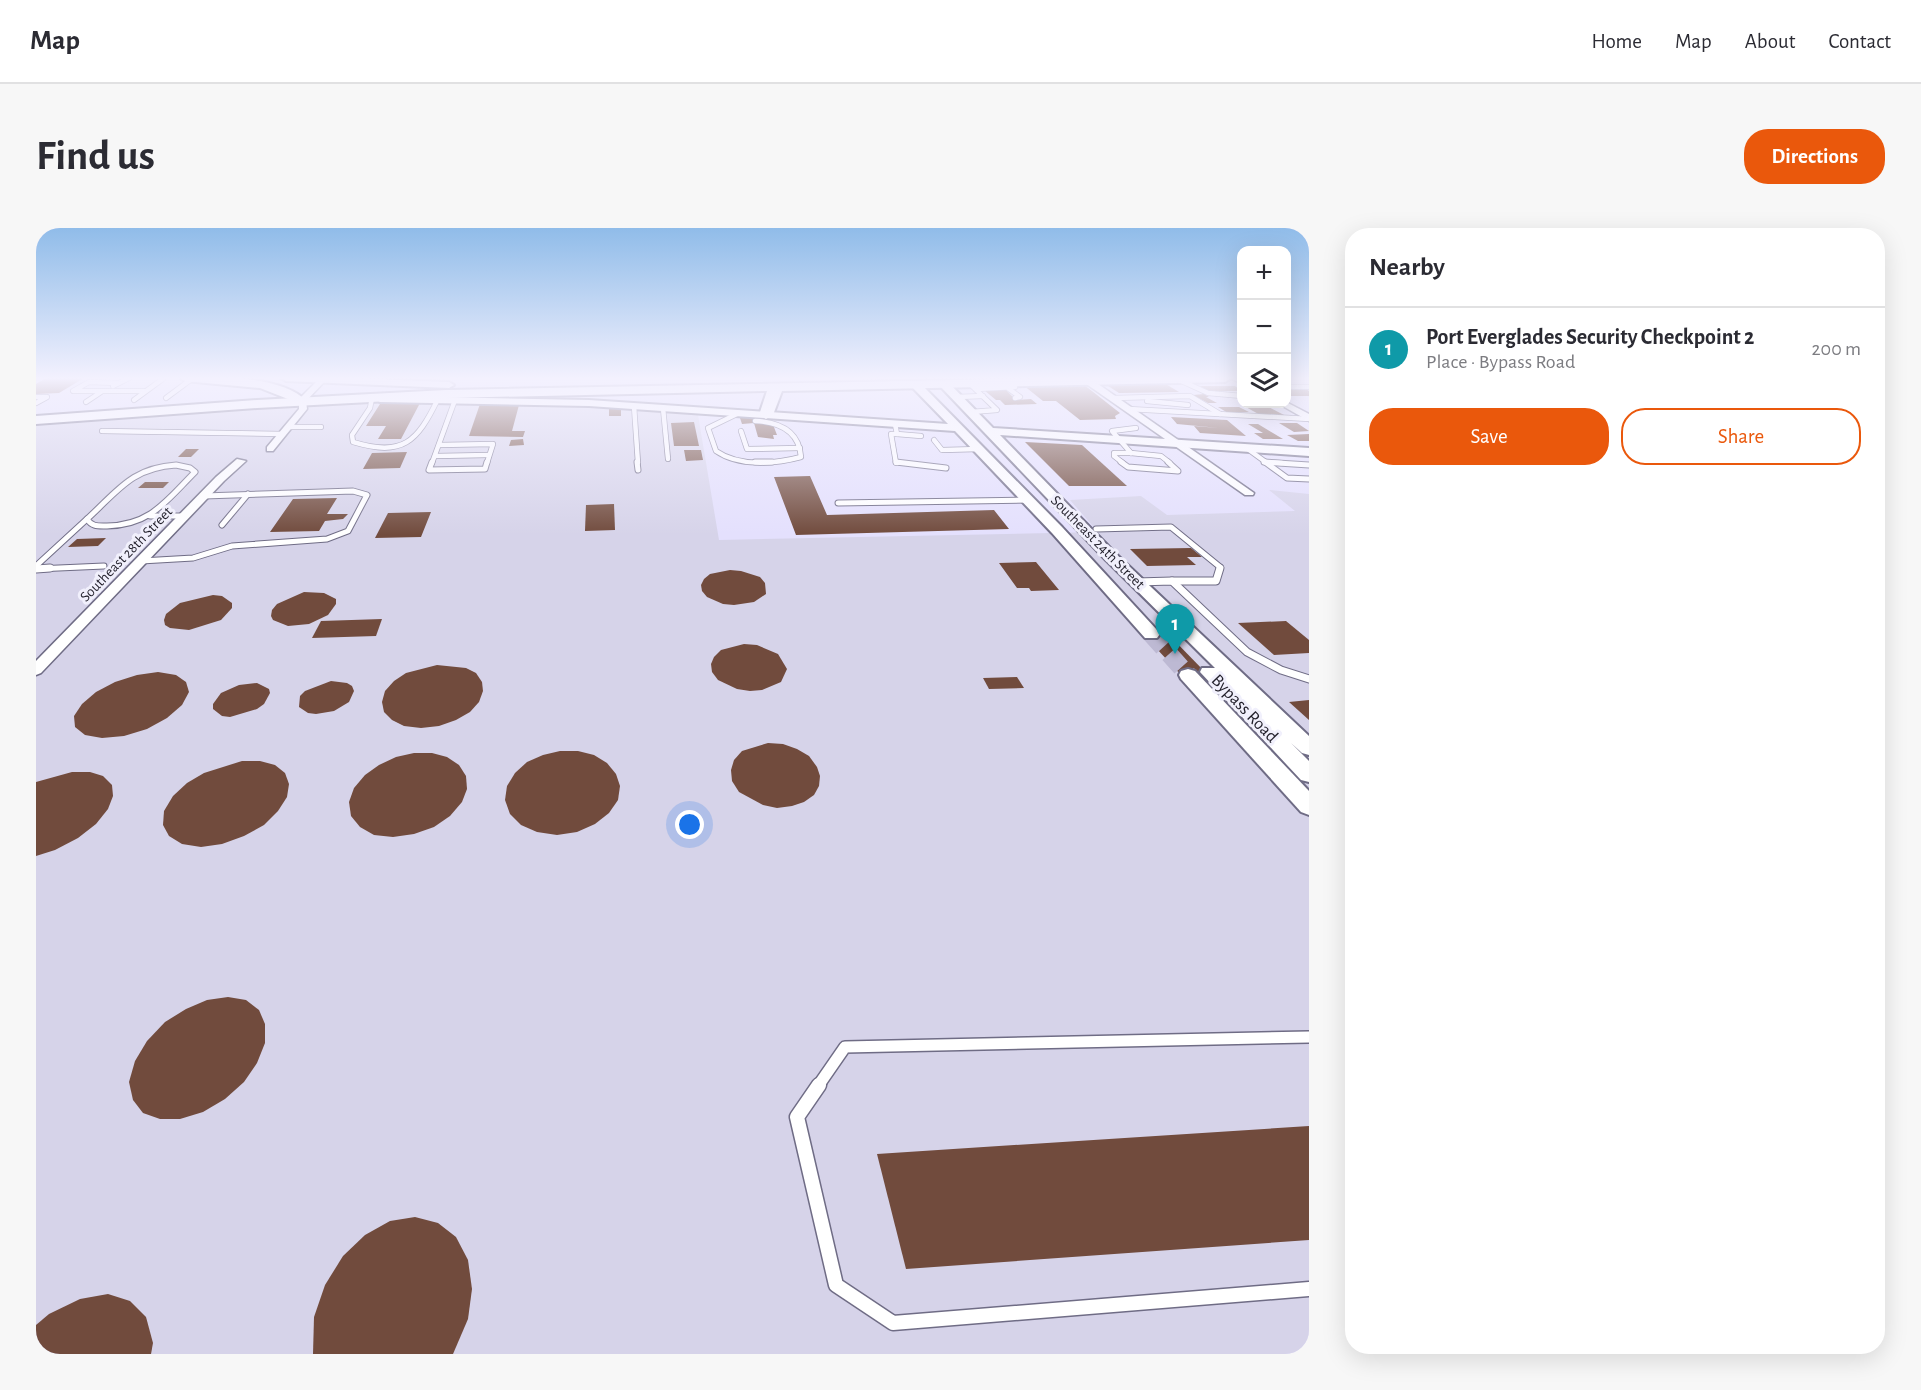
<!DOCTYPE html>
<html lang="en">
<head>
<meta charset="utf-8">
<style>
	body { margin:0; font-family:"Alegreya Sans",sans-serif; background:#f7f7f7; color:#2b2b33 }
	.controls { position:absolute; right:18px; top:18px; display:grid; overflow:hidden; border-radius:12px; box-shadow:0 6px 24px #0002 }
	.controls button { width:54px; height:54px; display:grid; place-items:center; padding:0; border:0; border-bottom:2px solid #e1e1e2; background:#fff; color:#2b2b33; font:30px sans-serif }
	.you { position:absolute; left:654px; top:597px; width:21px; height:21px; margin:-15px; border:4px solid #fff; border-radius:50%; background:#1a73e8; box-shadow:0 0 0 9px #1a73e833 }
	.badge { display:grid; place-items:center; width:39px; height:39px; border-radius:50%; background:#ea580c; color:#fff; font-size:20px; font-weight:700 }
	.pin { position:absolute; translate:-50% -50px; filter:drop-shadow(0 2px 3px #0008) }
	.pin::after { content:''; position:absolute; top:32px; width:21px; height:18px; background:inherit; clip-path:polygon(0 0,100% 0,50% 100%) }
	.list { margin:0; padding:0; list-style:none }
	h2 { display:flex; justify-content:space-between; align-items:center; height:78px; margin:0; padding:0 24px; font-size:26px }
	h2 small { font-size:20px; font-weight:400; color:#7c7c81 }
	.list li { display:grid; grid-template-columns:39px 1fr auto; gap:18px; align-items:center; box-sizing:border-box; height:84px; padding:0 24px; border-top:2px solid #e1e1e2 }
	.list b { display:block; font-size:22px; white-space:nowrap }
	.list p { margin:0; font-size:20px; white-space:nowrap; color:#7c7c81 }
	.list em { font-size:20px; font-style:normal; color:#7c7c81 }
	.actions { display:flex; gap:12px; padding:18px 24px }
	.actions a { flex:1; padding:14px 0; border:2px solid #ea580c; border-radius:24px; text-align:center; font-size:21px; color:#ea580c }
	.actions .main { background:#ea580c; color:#fff }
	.icon { flex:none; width:33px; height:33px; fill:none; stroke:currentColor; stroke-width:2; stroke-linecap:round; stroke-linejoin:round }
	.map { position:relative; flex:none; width:1273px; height:1126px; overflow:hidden; border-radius:24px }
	header { display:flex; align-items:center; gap:36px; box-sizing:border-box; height:84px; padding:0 30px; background:#fff; border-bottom:2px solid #e1e1e2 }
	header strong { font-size:28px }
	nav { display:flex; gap:33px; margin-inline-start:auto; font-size:21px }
	.intro { display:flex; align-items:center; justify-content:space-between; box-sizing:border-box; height:144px; padding:0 36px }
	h1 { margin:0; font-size:42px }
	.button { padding:15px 27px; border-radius:24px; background:#ea580c; color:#fff; font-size:21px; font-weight:700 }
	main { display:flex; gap:36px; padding:0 36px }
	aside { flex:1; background:#fff; border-radius:24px; box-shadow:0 6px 24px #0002 }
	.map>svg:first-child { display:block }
</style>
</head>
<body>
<header>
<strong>Map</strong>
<nav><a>Home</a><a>Map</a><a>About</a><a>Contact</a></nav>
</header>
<div class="intro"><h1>Find us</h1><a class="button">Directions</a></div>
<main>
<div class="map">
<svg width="1273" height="1126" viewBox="0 0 1273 1126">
	<rect width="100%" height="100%" fill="#e4e0fd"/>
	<path fill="#d6d3e9" d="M 377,174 L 476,175 L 662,187 L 683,312 L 1062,304 L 1034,272 L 1105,268 L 1131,287 L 1259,283 L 1233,262 L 1273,266 L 1273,1126 L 0,1126 L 0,198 L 294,176 Z"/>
	<g fill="#714b3d">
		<path d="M 10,150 L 48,150 L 23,165 L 0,166 L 0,156 Z"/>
		<path d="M 1128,155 L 1143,164 L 1083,165 L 1069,156 Z"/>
		<path d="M 1047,156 L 1084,185 L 1079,188 L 1080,191 L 1044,192 L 1020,173 L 1007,173 L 987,157 Z"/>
		<path d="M 1164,158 L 1199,158 L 1206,163 L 1172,163 Z"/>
		<path d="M 1269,160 L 1273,163 L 1273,168 L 1250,168 L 1250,161 Z"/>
		<path d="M 969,161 L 980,172 L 995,171 L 1001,176 L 969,177 L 964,172 L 960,172 L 948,162 Z"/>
		<path d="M 1168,166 L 1173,169 L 1170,169 L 1181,175 L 1172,175 L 1157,167 Z"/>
		<path d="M 384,175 L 365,211 L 342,211 L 350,198 L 330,198 L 344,176 Z"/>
		<path d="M 444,176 L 483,177 L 476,203 L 489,203 L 487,209 L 433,208 Z"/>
		<path d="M 1229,177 L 1248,187 L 1226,188 L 1208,178 Z"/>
		<path d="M 1182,179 L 1203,179 L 1213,184 L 1192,185 Z"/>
		<rect x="573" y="181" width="12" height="7"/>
		<path d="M 1135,189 L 1191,192 L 1210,208 L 1164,205 L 1158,198 L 1183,200 L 1141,196 Z"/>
		<path d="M 704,190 L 718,190 L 720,195 L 736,194 L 741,207 L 737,207 L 738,211 L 722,209 L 718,195 L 706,196 Z"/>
		<path d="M 658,194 L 663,218 L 638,218 L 635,195 Z"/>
		<path d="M 1243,195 L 1261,195 L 1273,203 L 1258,204 Z"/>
		<path d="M 1212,196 L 1222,196 L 1247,211 L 1227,211 L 1218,205 L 1227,205 Z"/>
		<path d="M 1273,206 L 1273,213 L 1262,213 L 1251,207 Z"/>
		<path d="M 487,211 L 488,217 L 473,218 L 475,212 Z"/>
		<path d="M 989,214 L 1046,217 L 1091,258 L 1033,258 Z"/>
		<path d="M 150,221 L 163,221 L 155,229 L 142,229 Z"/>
		<path d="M 648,222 L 665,222 L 667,232 L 650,233 Z"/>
		<path d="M 371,224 L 364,240 L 327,241 L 336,225 Z"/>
		<path d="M 774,248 L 791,287 L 958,282 L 973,301 L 760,307 L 738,249 Z"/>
		<path d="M 109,254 L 133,254 L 127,260 L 102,260 Z"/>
		<path d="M 301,270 L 291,286 L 312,286 L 307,291 L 289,293 L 283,303 L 234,304 L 257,271 Z"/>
		<path d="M 578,276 L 579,302 L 549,303 L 550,277 Z"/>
		<path d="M 395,284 L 385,309 L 339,310 L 352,285 Z"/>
		<path d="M 70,310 L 62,318 L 32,319 L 41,311 Z"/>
		<path d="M 1155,320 L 1166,329 L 1151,329 L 1160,337 L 1111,338 L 1094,321 Z"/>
		<path d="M 1000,334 L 1023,362 L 995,363 L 993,360 L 981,360 L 963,335 Z"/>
		<path d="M 694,342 L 705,343 L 724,349 L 729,355 L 730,366 L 718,374 L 698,377 L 687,376 L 671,369 L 666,363 L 665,357 L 668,351 L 674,346 Z"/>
		<path d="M 268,364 L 288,365 L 300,371 L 300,376 L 292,387 L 273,396 L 252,398 L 237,392 L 235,388 L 236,382 L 241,376 Z"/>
		<path d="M 177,367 L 186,368 L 196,375 L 196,380 L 185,392 L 153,402 L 134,400 L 129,397 L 128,392 L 130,386 L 144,375 Z"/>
		<path d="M 346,391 L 340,408 L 276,410 L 285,393 Z"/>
		<path d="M 1250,393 L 1273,412 L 1273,425 L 1238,427 L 1202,395 Z"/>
		<path d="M 1132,406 L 1171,446 L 1145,447 L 1108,407 Z"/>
		<path d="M 708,416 L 721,417 L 742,426 L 751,441 L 745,454 L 726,462 L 714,463 L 701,461 L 682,452 L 676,444 L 675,436 L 678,429 L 685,422 Z"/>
		<path d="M 401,437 L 430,440 L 440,445 L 446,454 L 447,463 L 443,474 L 434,484 L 420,492 L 403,498 L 385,500 L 368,498 L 356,492 L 348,484 L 346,474 L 349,463 L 358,453 L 370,445 Z"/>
		<path d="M 122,444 L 140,447 L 150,454 L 153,464 L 146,477 L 131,490 L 111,501 L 88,508 L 66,510 L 49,507 L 39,499 L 38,488 L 46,476 L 60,464 L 79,454 L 101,447 Z"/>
		<path d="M 981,449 L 988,460 L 953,461 L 947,450 Z"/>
		<path d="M 295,453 L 311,455 L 316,458 L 318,463 L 313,474 L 298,483 L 280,486 L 272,485 L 263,479 L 264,468 L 269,463 Z"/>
		<path d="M 221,455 L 233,461 L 234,465 L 228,476 L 221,481 L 194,489 L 186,488 L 177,481 L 177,476 L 185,465 L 203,457 Z"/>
		<path d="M 1273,472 L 1273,492 L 1253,474 Z"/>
		<path d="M 732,515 L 747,516 L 761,521 L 773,528 L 781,539 L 784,548 L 783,558 L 778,567 L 768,574 L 756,578 L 741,580 L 727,577 L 703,564 L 696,553 L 695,542 L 698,532 L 706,523 Z"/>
		<path d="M 524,523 L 542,523 L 558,527 L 571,535 L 580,546 L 584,558 L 582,572 L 573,585 L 559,596 L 541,604 L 521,607 L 501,604 L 485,597 L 474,586 L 469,572 L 471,558 L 479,545 L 491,534 L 507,527 Z"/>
		<path d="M 378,525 L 396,525 L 411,529 L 423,537 L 430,548 L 431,561 L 426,574 L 414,588 L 398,599 L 378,606 L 357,609 L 338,607 L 324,599 L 315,588 L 313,574 L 318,560 L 329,547 L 343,537 L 360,529 Z"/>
		<path d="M 206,533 L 224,533 L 239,537 L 249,545 L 253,556 L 251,569 L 242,583 L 228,597 L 208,608 L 186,616 L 165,619 L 146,616 L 133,608 L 127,597 L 128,583 L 137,568 L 151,555 L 168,545 Z"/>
		<path d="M 36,544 L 54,544 L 67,548 L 76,557 L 77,568 L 72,581 L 60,596 L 42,610 L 19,622 L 0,628 L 0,554 Z"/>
		<path d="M 192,769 L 210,772 L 223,782 L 229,796 L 229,815 L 221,835 L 208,854 L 189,871 L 167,884 L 144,891 L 124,891 L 107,885 L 97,872 L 93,854 L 99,833 L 111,813 L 129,794 L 150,781 L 171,772 Z"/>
		<path d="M 1273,898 L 1273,1012 L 870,1041 L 841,926 Z"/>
		<path d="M 379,989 L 402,995 L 420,1009 L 432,1032 L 436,1061 L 432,1091 L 417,1126 L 277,1126 L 278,1089 L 289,1057 L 307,1028 L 329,1007 L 354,993 Z"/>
		<path d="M 72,1066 L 94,1073 L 110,1089 L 117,1115 L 115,1126 L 0,1126 L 0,1097 L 13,1086 L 44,1071 Z"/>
	</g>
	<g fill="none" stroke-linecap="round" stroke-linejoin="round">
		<path stroke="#bdb9d3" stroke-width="18" stroke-dasharray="18 9" stroke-linecap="butt" d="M 1115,406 L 1152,447"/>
		<g stroke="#6f6c85" stroke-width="6">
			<g id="service-far4">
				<path d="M 1141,151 L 1172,165 L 1206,168"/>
				<path d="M 82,155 L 53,154 L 37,163 L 108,163"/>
				<path d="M 933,155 L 961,182 L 935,184"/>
				<path d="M 77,158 L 93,150"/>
				<path d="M 1250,159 L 1273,159"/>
				<path d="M 940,161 L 979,159 L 973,154"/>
				<path d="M 973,161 L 984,169 L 979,170"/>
				<path d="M 0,169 L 11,169 L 0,175"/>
				<path d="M 920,169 L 947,168"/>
				<path d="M 130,170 L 157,150"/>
				<path d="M 336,170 L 334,180 L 316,207 L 317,214 C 367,229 381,214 402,171"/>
				<path d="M 1078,170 L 1154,168 L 1184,186"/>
				<path d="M 98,172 L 128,150"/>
				<path d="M 1111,173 L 1152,177"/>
				<path d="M 50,174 L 65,164"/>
				<path d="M 598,178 L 602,235"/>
				<path d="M 627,180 L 632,231"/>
				<path d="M 1093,181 L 1273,191"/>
				<path d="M 703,185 L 672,200 L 680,223 C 703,239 739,236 765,229 C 763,203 743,194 719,193"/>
				<path d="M 859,196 L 861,206 L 855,206 L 860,235 L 862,235"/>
				<path d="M 253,199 L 285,199"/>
				<path d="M 66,203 L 247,206"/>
				<path d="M 705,203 L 711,221 L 764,220"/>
				<path d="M 861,206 L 885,208"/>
				<path d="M 898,212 L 906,222 L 944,221"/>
				<path d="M 403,217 L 457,216 L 451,235"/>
				<path d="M 1209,219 L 1231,235"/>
				<path d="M 1095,225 L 1125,228 L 1134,235"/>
				<path d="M 1095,225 L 1076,203 L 1100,200"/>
				<path d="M 399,228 L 453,227"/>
				<path d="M 1228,234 L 1246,235"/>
				<path d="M 396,235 L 419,172"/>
				<path d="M 1087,235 L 1078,228 L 1078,225 L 1095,225"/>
			</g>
		</g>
		<g stroke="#6f6c85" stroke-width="7">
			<g id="service-far3">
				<path d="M 396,234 L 393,242 L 449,241 L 451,234"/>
				<path d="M 601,234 L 602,242"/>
				<path d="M 719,234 L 736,234"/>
				<path d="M 860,234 L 910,240"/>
				<path d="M 1085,234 L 1092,239 L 1142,243 L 1132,234"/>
				<path d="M 1228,234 L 1273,237"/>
				<path d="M 1229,234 L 1251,250 L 1273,251"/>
				<path d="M 140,237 L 154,240 L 159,244 C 130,273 115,297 71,298 C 62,298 56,299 51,291 C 82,263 95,240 140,237 Z"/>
				<path d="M 802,275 L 992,272"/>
				<path d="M 114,288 L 149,288"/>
				<path d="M 186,297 L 212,266"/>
				<path d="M 1060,301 L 1135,299 L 1184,339 L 1183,342"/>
				<path d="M 105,333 L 157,330 L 196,318 L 291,311 L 312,303 L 331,267 L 317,263 L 168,268"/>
				<path d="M 0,338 L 51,291"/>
				<path d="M 0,341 L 68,338"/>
			</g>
		</g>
		<g stroke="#6f6c85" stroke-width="9">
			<g id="service-far2">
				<path d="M 0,341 L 14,340"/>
				<path d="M 1136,353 L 1180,353 L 1184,340"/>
				<path d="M 1101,354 L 1136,353 L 1211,424 L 1245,442 L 1273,451"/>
			</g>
		</g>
		<g stroke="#6f6c85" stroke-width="14">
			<path id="service-far1" d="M 782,858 L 809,819 L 1273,809"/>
		</g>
		<g stroke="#6f6c85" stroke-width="17">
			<path id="service" d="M 783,857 L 761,889 L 800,1057 L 857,1095 L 1273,1061"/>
		</g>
		<g stroke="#6f6c85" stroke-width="3">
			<g id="minor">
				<path d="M 284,150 L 292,150 L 270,173 L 271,181 L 237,223 L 231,223 L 231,219 L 263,181 L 263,171 Z"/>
				<path d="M 1194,150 L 1206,151 L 1206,156 Z"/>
				<path d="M 1049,151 L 1055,151 L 1218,265 L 1217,267 L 1209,267 L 1049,155 Z"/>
				<path d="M 1250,174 L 1273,186 L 1273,193 L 1243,176 Z"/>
				<path d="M 201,231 L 210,233 L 188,253 L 5,445 L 0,447 L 0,433 L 180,249 Z"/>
			</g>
		</g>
		<g stroke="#6f6c85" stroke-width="4">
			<g id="tertiary">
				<path d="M 144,150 C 179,148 244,147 271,173 L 266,176 L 262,175 L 224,160 L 149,153 Z"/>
				<path d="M 245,150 L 314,150 L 413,154 L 418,157 L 413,160 L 250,153 Z"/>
				<path d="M 903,153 L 911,153 L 957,200 L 1273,220 L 1273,228 L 964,207 L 1080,326 L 1273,508 L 1273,527 L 1266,525 L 1255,515 L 1273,533 L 1273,554 L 1265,552 L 1164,444 L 1166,440 L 1179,440 L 1070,332 L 903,157 Z"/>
				<path d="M 875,154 L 883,154 L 1026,299 L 1121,402 L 1124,406 L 1121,410 L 1109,410 L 1016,305 L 919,203 L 553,178 L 344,174 L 339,171 L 344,168 L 553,172 L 912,196 L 875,158 Z"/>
				<path d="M 1152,441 L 1159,443 L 1273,563 L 1273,587 L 1265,584 L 1145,451 L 1143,447 L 1145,443 Z"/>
			</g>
		</g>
		<g stroke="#6f6c85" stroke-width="4">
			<path id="primary" d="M 1015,150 L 1195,150 L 1189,154 L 746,163 L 737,187 L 730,191 L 723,187 L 731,163 L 410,170 L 221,180 L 0,196 L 0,188 L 221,172 L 410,162 Z"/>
		</g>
		<use href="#service-far4" stroke="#fff" stroke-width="4.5"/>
		<use href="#service-far3" stroke="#fff" stroke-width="5"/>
		<use href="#service-far2" stroke="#fff" stroke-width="7"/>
		<use href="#service-far1" stroke="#fff" stroke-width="11"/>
		<use href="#service" stroke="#fff" stroke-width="14"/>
		<use href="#minor" fill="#fff" fill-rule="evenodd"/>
		<use href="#tertiary" fill="#fff" fill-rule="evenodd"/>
		<use href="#primary" fill="#fff" fill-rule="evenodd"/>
	</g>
	<linearGradient id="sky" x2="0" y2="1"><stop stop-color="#90bce9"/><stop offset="0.49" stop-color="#f3f1fe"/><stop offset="1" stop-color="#f3f1fe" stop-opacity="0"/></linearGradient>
	<rect width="1273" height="307" fill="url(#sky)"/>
	<g text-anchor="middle" stroke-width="6" stroke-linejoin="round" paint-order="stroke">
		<g font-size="15" fill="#201e29" stroke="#f1f0fc">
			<text transform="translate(1062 314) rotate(45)" y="5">Southeast 24th Street</text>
			<text transform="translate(90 326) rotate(-46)" y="5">Southeast 28th Street</text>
		</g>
		<g font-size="18" fill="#201e29" stroke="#f1f0fc">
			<text transform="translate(1209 480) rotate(46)" y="6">Bypass Road</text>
		</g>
	</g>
</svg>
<div class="controls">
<button>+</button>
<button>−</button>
<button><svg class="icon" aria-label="layers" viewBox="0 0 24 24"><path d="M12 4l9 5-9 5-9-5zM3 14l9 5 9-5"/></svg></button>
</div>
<div class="you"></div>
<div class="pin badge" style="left:1139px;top:426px;background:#0f9aa8">1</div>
</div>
<aside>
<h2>Nearby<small></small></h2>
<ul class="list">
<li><span class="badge" style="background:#0f9aa8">1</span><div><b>Port Everglades Security Checkpoint 2</b><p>Place · Bypass Road</p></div><em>200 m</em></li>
</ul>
<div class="actions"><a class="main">Save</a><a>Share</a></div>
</aside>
</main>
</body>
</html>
